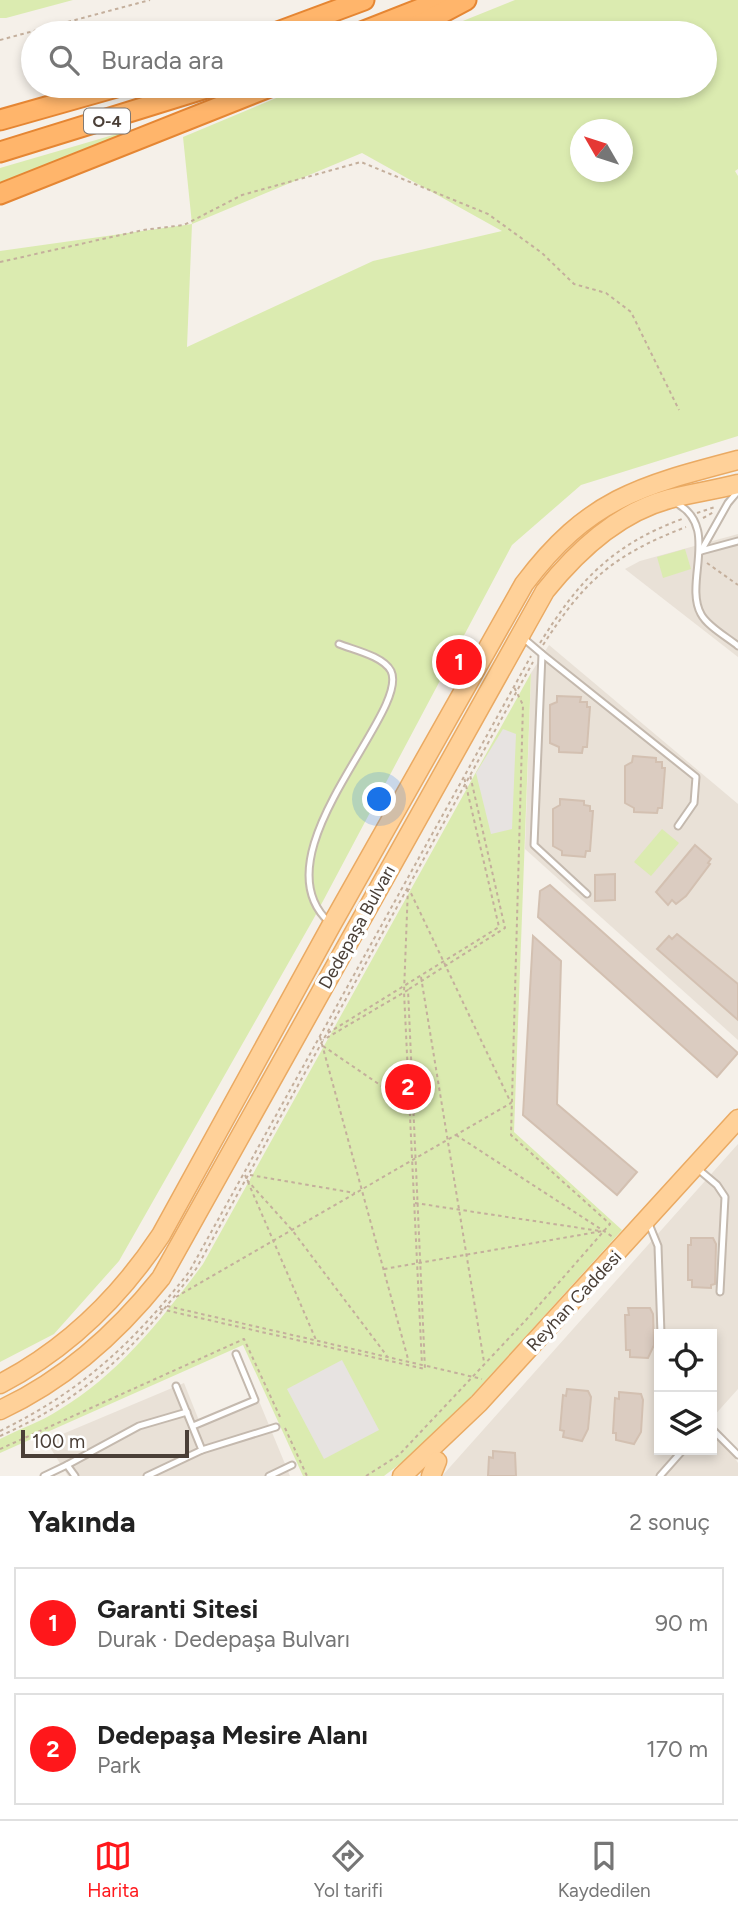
<!DOCTYPE html>
<html lang="tr">
<head>
<meta charset="utf-8">
<style>
	body { margin:0; font-family:Figtree,sans-serif; background:#f6f6f6; color:#222 }
	.controls { position:absolute; right:21px; bottom:21px; display:grid; overflow:hidden; border-radius:0px; box-shadow:0 4px 10px #0003 }
	.controls button { width:63px; height:63px; display:grid; place-items:center; padding:0; border:0; border-bottom:2px solid #e0e0e0; background:#fff; color:#222; font:35px sans-serif }
	.compass { position:absolute; left:570px; top:119px; width:63px; height:63px; border-radius:50%; background:#fff; box-shadow:0 4px 10px #0003; rotate:309deg }
	.scale { position:absolute; left:21px; bottom:18px; width:168px; box-sizing:border-box; padding-left:7px; border:4px solid #4a3f37; border-top:0; font-size:19px; line-height:24px; white-space:nowrap; color:#4a3f37; -webkit-text-stroke:5px #fff; paint-order:stroke }
	.you { position:absolute; left:380px; top:800px; width:24px; height:24px; margin:-18px; border:5px solid #fff; border-radius:50%; background:#1a73e8; box-shadow:0 0 0 10px #1a73e833 }
	.badge { display:grid; place-items:center; width:46px; height:46px; border-radius:50%; background:#ff171b; color:#fff; font-size:23px; font-weight:700 }
	.pin { position:absolute; translate:-50% -50%; border:4px solid #fff; box-shadow:0 2px 7px #0006 }
	.list { margin:0; padding:0; list-style:none }
	h2 { display:flex; justify-content:space-between; align-items:center; height:91px; margin:0; padding:0 28px; font-size:30px }
	h2 small { font-size:23px; font-weight:400; color:#767676 }
	.list li { display:grid; grid-template-columns:46px 1fr auto; gap:21px; align-items:center; box-sizing:border-box; height:112px; margin:0 14px 14px; padding:0 14px; border:2px solid #e0e0e0; border-radius:0px }
	.list b { display:block; font-size:26px; white-space:nowrap }
	.list p { margin:0; font-size:23px; white-space:nowrap; color:#767676 }
	.list em { font-size:23px; font-style:normal; color:#767676 }
	.icon { flex:none; width:38px; height:38px; fill:none; stroke:currentColor; stroke-width:2; stroke-linecap:round; stroke-linejoin:round }
	.map { position:relative; flex:none; width:738px; height:1476px; overflow:hidden }
	.search { position:absolute; background:#fff; box-shadow:0 4px 10px #0003; left:21px; right:21px; top:21px; height:77px; display:flex; align-items:center; gap:18px; box-sizing:border-box; padding:0 24px; border-radius:38px; color:#767676; font-size:26px }
	.sheet { height:343px; background:#fff }
	nav { display:flex; justify-content:space-around; align-items:center; box-sizing:border-box; height:98px; border-top:2px solid #e0e0e0; background:#fff; font-size:19px; color:#767676 }
	nav a { display:grid; justify-items:center; gap:4px }
	nav .on { color:#ff171b }
	.map>svg:first-child { display:block }
</style>
</head>
<body>
<div class="map">
<svg width="738" height="1476" viewBox="0 0 738 1476">
	<rect width="100%" height="100%" fill="#f5f0e9"/>
	<g fill="#e9e1d7">
		<path d="M 738,534 L 738,657 L 625,569 L 640,561 Z"/>
		<path d="M 549,645 L 738,804 L 738,1040 L 525,849 L 531,673 Z"/>
		<path d="M 738,1144 L 738,1389 L 712,1418 L 712,1334 L 659,1334 L 659,1450 L 712,1450 L 712,1422 L 738,1463 L 738,1476 L 442,1476 Z"/>
		<path d="M 184,1383 L 200,1423 L 259,1401 L 290,1476 L 68,1476 L 46,1441 Z"/>
	</g>
	<g fill="#dbebb0" fill-rule="evenodd">
		<path d="M 0,0 L 73,0 L 6,18 L 0,18 Z"/>
		<path d="M 515,0 L 738,0 L 738,169 L 735,171 L 738,176 L 738,436 L 581,485 L 512,545 L 314,918 L 119,1261 L 54,1334 L 0,1362 L 0,251 L 192,224 L 183,137 L 305,86 L 705,86 L 705,33 L 433,33 ZM 580,130 L 622,130 L 622,172 L 580,172 ZM 362,153 L 502,231 L 373,261 L 187,347 L 192,224 Z"/>
		<path d="M 144,126 L 0,184 L 0,168 Z"/>
		<path d="M 685,549 L 691,569 L 663,578 L 657,557 Z"/>
		<path d="M 531,673 L 514,1132 L 622,1230 L 456,1413 L 418,1450 L 384,1476 L 303,1476 L 243,1345 L 0,1453 L 0,1439 C 19,1429 41,1422 59,1410 C 119,1374 162,1319 203,1264 Z"/>
		<path d="M 662,829 L 679,843 L 651,876 L 634,862 Z"/>
	</g>
	<g fill="#e7e3e1">
		<path d="M 503,729 L 516,734 L 512,829 L 491,834 L 476,773 Z"/>
		<path d="M 342,1360 L 379,1430 L 324,1459 L 287,1389 Z"/>
	</g>
	<g fill="#dbccc1" stroke="#d3c0b1" stroke-width="2">
		<path d="M 557,696 L 581,697 L 580,702 L 587,702 L 587,707 L 590,707 L 587,747 L 583,747 L 582,753 L 559,752 L 559,747 L 550,743 L 550,705 L 557,702 Z"/>
		<path d="M 633,756 L 656,758 L 656,762 L 662,762 L 662,768 L 665,768 L 662,808 L 658,808 L 657,813 L 634,812 L 634,808 L 625,803 L 625,766 L 632,762 Z"/>
		<path d="M 560,799 L 584,801 L 584,805 L 590,806 L 590,811 L 593,811 L 590,851 L 586,851 L 585,857 L 562,855 L 562,851 L 553,846 L 553,809 L 560,805 Z"/>
		<path d="M 695,845 L 711,859 L 708,863 L 710,864 L 686,896 L 676,904 L 672,900 L 668,905 L 656,892 Z"/>
		<path d="M 615,874 L 615,900 L 595,901 L 595,875 Z"/>
		<path d="M 550,885 L 738,1053 L 717,1077 L 538,917 L 540,891 Z"/>
		<path d="M 677,934 L 738,984 L 738,1020 L 657,949 L 669,936 L 672,939 Z"/>
		<path d="M 533,936 L 561,961 L 557,1104 L 637,1172 L 617,1195 L 523,1115 Z"/>
		<path d="M 691,1238 L 713,1238 L 716,1244 L 715,1284 L 711,1285 L 711,1288 L 692,1287 L 692,1280 L 688,1280 L 688,1245 L 691,1245 Z"/>
		<path d="M 628,1308 L 650,1308 L 653,1314 L 654,1345 L 648,1358 L 630,1357 L 630,1350 L 626,1350 L 625,1315 L 629,1315 Z"/>
		<path d="M 567,1389 L 588,1391 L 591,1397 L 588,1429 L 582,1441 L 563,1437 L 564,1431 L 560,1430 L 563,1395 L 566,1396 Z"/>
		<path d="M 619,1392 L 641,1394 L 643,1400 L 641,1432 L 634,1444 L 616,1440 L 616,1433 L 613,1433 L 615,1398 L 619,1399 Z"/>
		<path d="M 493,1451 L 515,1453 L 516,1476 L 488,1476 L 489,1457 L 493,1458 Z"/>
	</g>
	<g fill="none" stroke-linecap="round" stroke-linejoin="round">
		<g stroke="#c4b9ae" stroke-width="9">
			<g id="lane">
				<path d="M 674,502 C 722,525 683,582 701,614 C 707,626 727,637 738,646"/>
				<path d="M 701,551 L 728,503 L 738,491"/>
				<path d="M 701,551 L 738,541"/>
				<path d="M 522,637 L 542,654"/>
				<path d="M 587,894 L 534,845 L 542,654 L 696,777 L 694,803 L 678,826"/>
				<path d="M 329,922 C 255,854 411,712 391,671 C 383,656 354,650 339,644"/>
				<path d="M 698,1169 L 717,1185 L 725,1197 L 720,1292"/>
				<path d="M 649,1224 L 658,1246 L 661,1334"/>
				<path d="M 193,1426 L 255,1400 L 236,1354"/>
				<path d="M 712,1429 L 738,1455"/>
				<path d="M 202,1450 L 276,1427"/>
				<path d="M 67,1465 L 139,1426 L 187,1412"/>
				<path d="M 44,1476 L 67,1465 L 75,1476"/>
				<path d="M 147,1476 L 202,1450 L 176,1386"/>
				<path d="M 269,1476 L 292,1465"/>
				<path d="M 660,1476 L 683,1450"/>
			</g>
		</g>
		<g stroke="#eaaa63" stroke-width="21">
			<g id="primary">
				<path d="M 0,1384 C 67,1349 120,1297 161,1235 L 332,924 L 524,584 C 588,499 639,486 738,460"/>
				<path d="M 0,1410 C 65,1380 117,1333 161,1278 L 545,591 C 577,551 617,513 669,499 C 692,493 715,490 738,484"/>
				<path d="M 402,1476 L 479,1403 L 738,1119"/>
				<path d="M 431,1476 L 437,1461"/>
			</g>
		</g>
		<g stroke="#e58633" stroke-width="23">
			<g id="highway">
				<path d="M 275,33 L 364,0"/>
				<path d="M 359,33 L 443,0"/>
				<path d="M 404,33 L 466,0"/>
				<path d="M 0,120 L 120,86"/>
				<path d="M 0,152 L 213,86"/>
				<path d="M 0,194 L 272,86"/>
			</g>
		</g>
		<g stroke="#c4af9c" stroke-width="2" stroke-dasharray="3.5 3.5" stroke-linecap="butt">
			<path d="M 0,40 L 150,0"/>
			<path d="M 0,262 L 143,230 L 184,225 L 242,195 L 361,162 L 488,214 L 542,253 L 574,284 L 606,293 L 631,312 L 679,410"/>
			<path d="M 697,513 L 715,507"/>
			<path d="M 703,518 L 714,512"/>
			<path d="M 707,563 L 738,585"/>
			<path d="M 540,643 C 579,580 612,545 682,519"/>
			<path d="M 543,645 C 585,580 613,555 686,527"/>
			<path d="M 421,977 L 484,1362"/>
			<path d="M 409,989 L 505,928 L 470,775"/>
			<path d="M 328,1033 L 499,927 L 464,777"/>
			<path d="M 320,1037 L 408,1359"/>
			<path d="M 323,1046 L 408,1104"/>
			<path d="M 456,1135 L 613,1237"/>
			<path d="M 245,1175 L 316,1340"/>
			<path d="M 250,1175 L 355,1193"/>
			<path d="M 247,1180 L 292,1230 L 387,1356"/>
			<path d="M 415,1203 L 600,1231"/>
			<path d="M 384,1269 L 603,1231"/>
			<path d="M 176,1297 L 511,1103 L 409,889"/>
			<path d="M 167,1306 L 422,1365 L 404,992 L 408,887"/>
			<path d="M 160,1309 L 425,1369 L 408,990 L 323,1040"/>
			<path d="M 427,1366 L 482,1379"/>
			<path d="M 285,1428 L 307,1476"/>
			<path d="M 0,1431 C 82,1391 133,1343 189,1272 L 531,656"/>
			<path d="M 0,1436 C 92,1395 136,1346 196,1269 L 533,662"/>
			<path d="M 0,1449 L 244,1339 L 281,1419"/>
			<path d="M 366,1476 L 399,1455 L 526,1320 L 610,1224 L 511,1135 L 523,705 L 514,687"/>
		</g>
		<use href="#lane" stroke="#fff" stroke-width="5"/>
		<use href="#primary" stroke="#ffd199" stroke-width="18"/>
		<use href="#highway" stroke="#ffb56b" stroke-width="19"/>
	</g>
	<g text-anchor="middle" stroke-width="7" stroke-linejoin="round" paint-order="stroke">
		<rect fill="#fff" stroke="#807973" stroke-width="2" x="84" y="108.5" width="46" height="25" rx="5"/>
		<g font-size="16" font-weight="bold" fill="#4a3f37">
			<text x="107" y="127">O-4</text>
		</g>
		<g font-size="18" fill="#4a3f37" stroke="#fff">
			<text transform="translate(357 927) rotate(-61)" y="6">Dedepaşa Bulvarı</text>
			<text transform="translate(574 1301) rotate(-47)" y="6">Reyhan Caddesi</text>
		</g>
	</g>
</svg>
<div class="controls">
<button><svg class="icon" aria-label="locate" viewBox="0 0 24 24"><circle cx="12" cy="12" r="6"/><path d="M12 2v4M12 18v4M2 12h4M18 12h4"/></svg></button>
<button><svg class="icon" aria-label="layers" viewBox="0 0 24 24"><path d="M12 4l9 5-9 5-9-5zM3 14l9 5 9-5"/></svg></button>
</div>
<svg class="compass" viewBox="-18 -18 36 36"><path d="M0-13l5 13h-10z" fill="#e53935"/><path d="M0 13l5-13h-10z" fill="#767676"/></svg>
<div class="scale">100 m</div>
<div class="you"></div>
<div class="pin badge" style="left:459px;top:662px">1</div>
<div class="pin badge" style="left:408px;top:1087px">2</div>
<div class="search"><svg class="icon" aria-label="search" viewBox="0 0 24 24"><circle cx="10" cy="10" r="6"/><path d="M15 15l6 6"/></svg>Burada ara</div>
</div>
<section class="sheet">
<h2>Yakında<small>2 sonuç</small></h2>
<ul class="list">
<li><span class="badge">1</span><div><b>Garanti Sitesi</b><p>Durak · Dedepaşa Bulvarı</p></div><em>90 m</em></li>
<li><span class="badge">2</span><div><b>Dedepaşa Mesire Alanı</b><p>Park</p></div><em>170 m</em></li>
</ul>
</section>
<nav>
<a class="on"><svg class="icon" aria-label="map" viewBox="0 0 24 24"><path d="M3 6l6-2 6 2 6-2v14l-6 2-6-2-6 2zM9 4v14M15 6v14"/></svg>Harita</a>
<a><svg class="icon" aria-label="directions" viewBox="0 0 24 24"><path d="M12 3l9 9-9 9-9-9zM9 14v-3h6M13 9l2 2-2 2"/></svg>Yol tarifi</a>
<a><svg class="icon" aria-label="saved" viewBox="0 0 24 24"><path d="M7 4h10v16l-5-4-5 4z"/></svg>Kaydedilen</a>
</nav>
</body>
</html>
